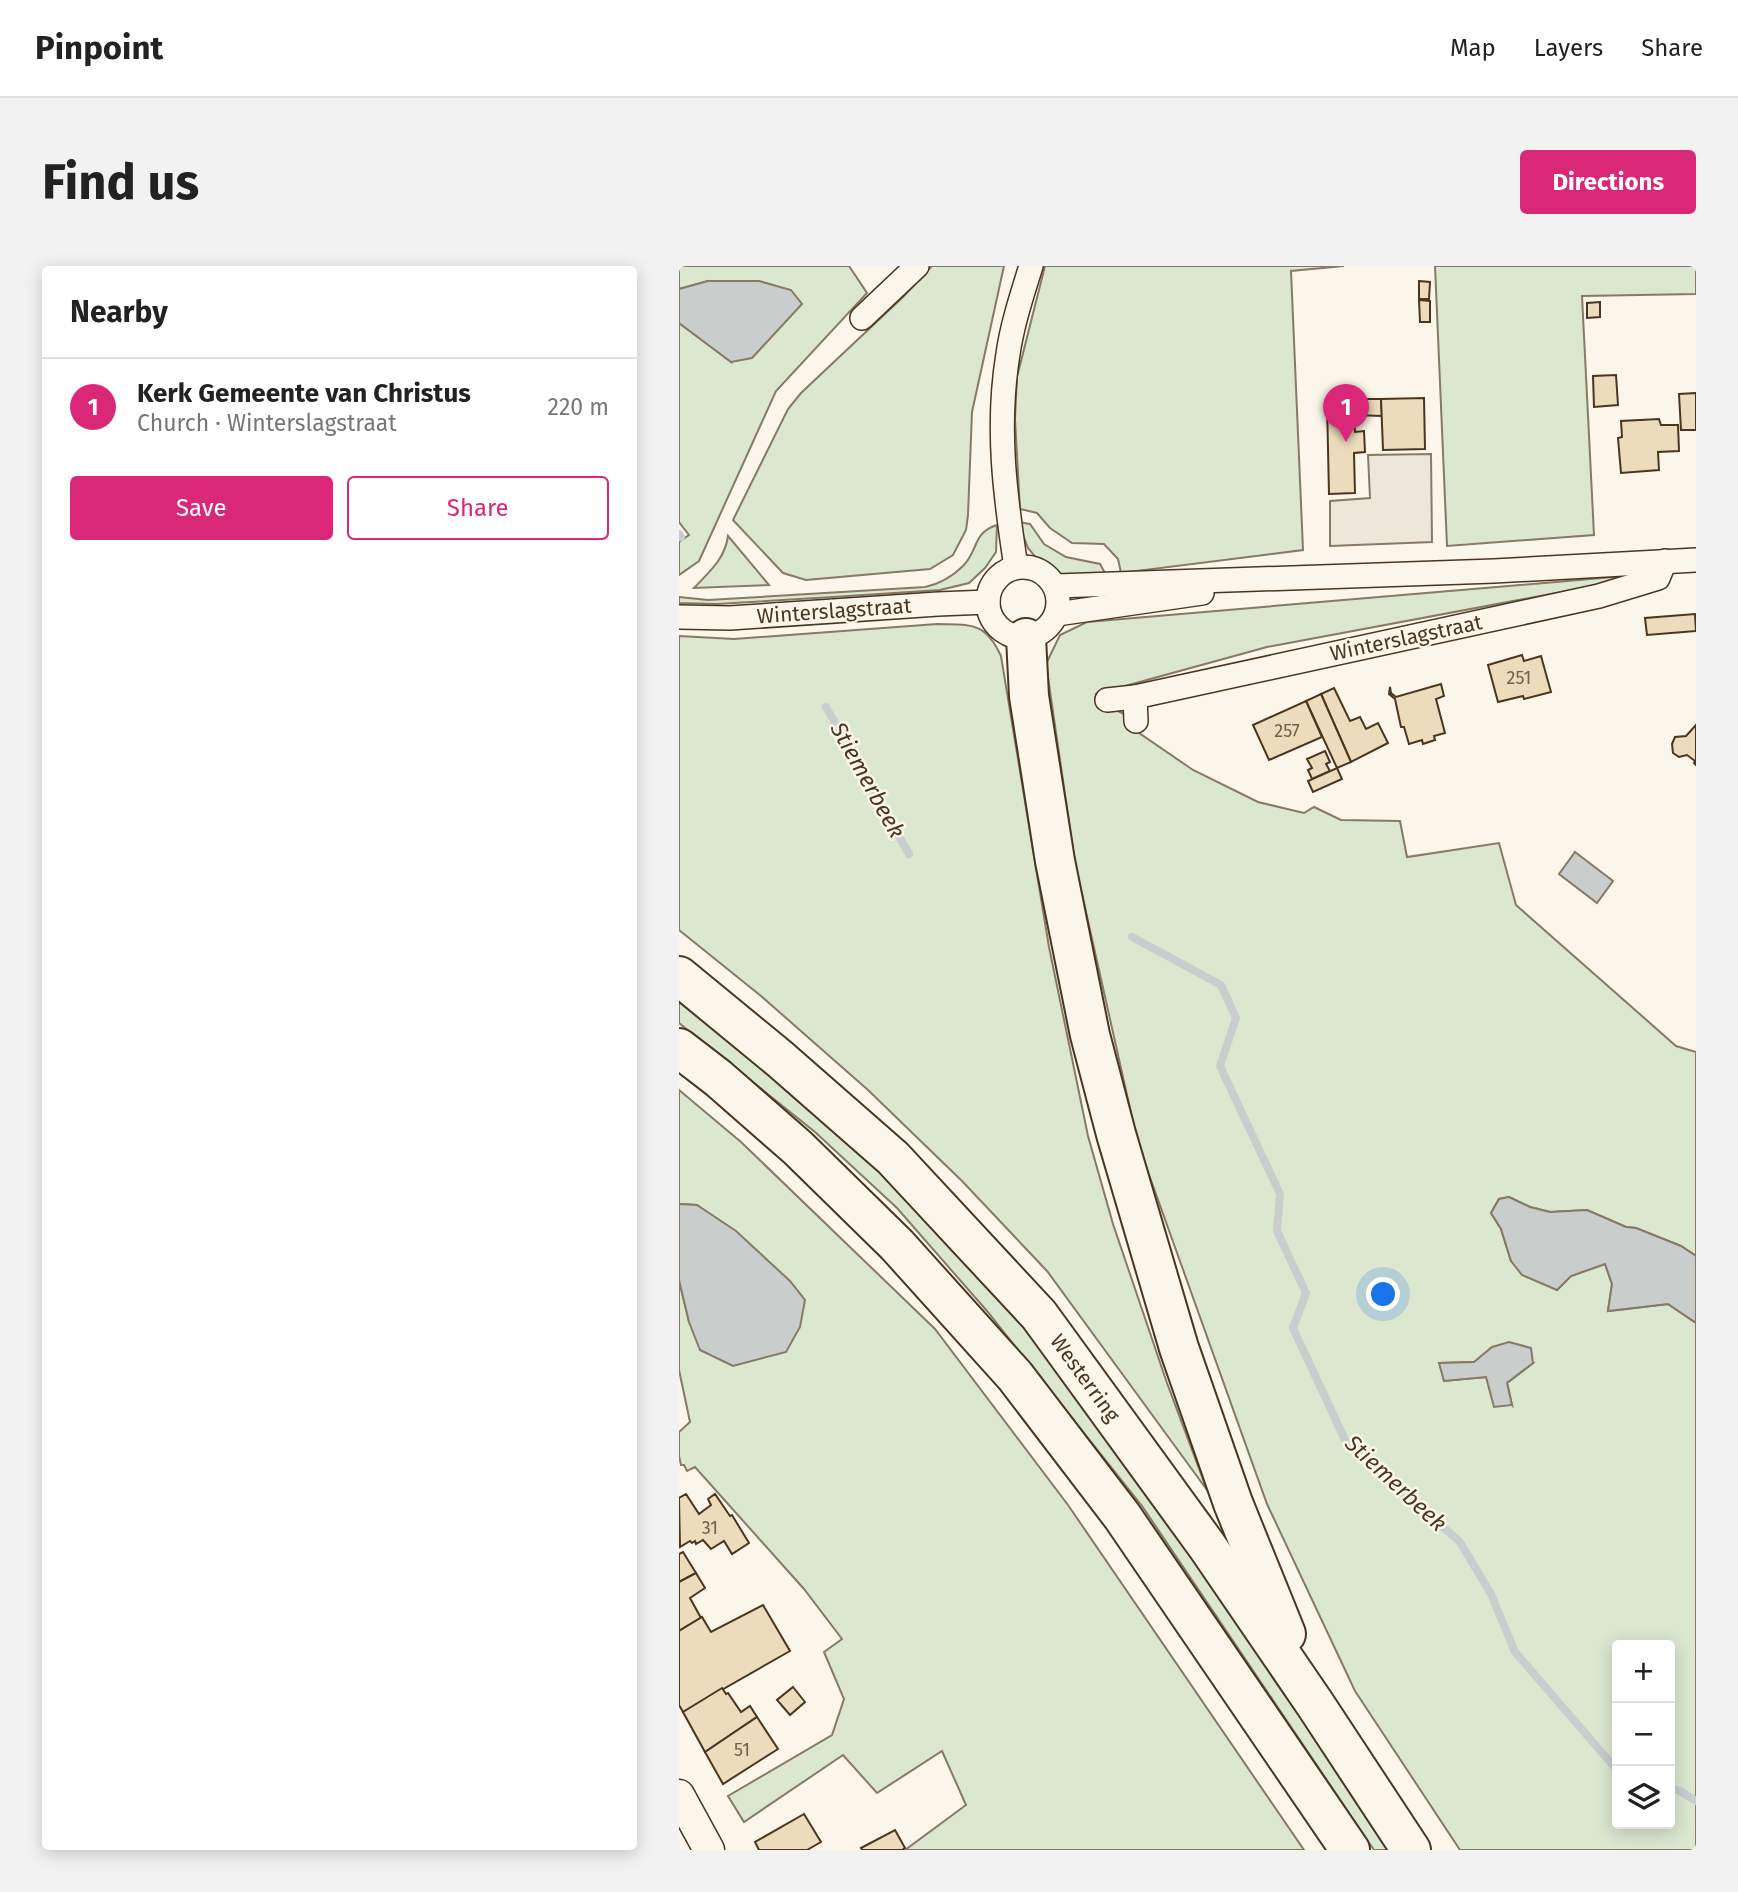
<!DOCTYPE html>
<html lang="en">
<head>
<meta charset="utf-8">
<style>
	body { margin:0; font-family:"Fira Sans",sans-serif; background:#f2f2f2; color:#222 }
	.controls { position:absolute; right:21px; bottom:21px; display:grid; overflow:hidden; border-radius:7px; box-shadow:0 4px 18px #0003 }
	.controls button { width:63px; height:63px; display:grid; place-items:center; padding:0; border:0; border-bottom:2px solid #e0e0e0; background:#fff; color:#222; font:35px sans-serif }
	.you { position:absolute; left:705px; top:1029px; width:24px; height:24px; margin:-18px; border:5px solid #fff; border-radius:50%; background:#1a73e8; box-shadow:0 0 0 10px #1a73e833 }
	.badge { display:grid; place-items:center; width:46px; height:46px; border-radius:50%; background:#db2777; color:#fff; font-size:23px; font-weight:700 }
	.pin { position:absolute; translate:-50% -58px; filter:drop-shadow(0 2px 4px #0008) }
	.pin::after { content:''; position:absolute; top:37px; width:24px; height:21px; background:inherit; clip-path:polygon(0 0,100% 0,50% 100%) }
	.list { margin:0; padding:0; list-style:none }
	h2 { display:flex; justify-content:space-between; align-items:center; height:91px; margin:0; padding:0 28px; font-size:30px }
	h2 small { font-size:23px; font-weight:400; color:#767676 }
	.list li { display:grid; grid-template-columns:46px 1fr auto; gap:21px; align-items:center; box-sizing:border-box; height:98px; padding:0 28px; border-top:2px solid #e0e0e0 }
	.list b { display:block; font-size:26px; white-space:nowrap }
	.list p { margin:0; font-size:23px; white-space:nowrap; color:#767676 }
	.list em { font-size:23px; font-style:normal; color:#767676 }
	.actions { display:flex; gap:14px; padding:21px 28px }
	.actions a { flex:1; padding:16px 0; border:2px solid #db2777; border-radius:7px; text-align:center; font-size:24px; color:#db2777 }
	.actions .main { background:#db2777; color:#fff }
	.icon { flex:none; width:38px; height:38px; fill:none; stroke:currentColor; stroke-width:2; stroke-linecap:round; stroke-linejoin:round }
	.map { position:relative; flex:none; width:1017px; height:1584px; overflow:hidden; border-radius:7px }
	header { display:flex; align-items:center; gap:42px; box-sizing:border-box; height:98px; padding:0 35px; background:#fff; border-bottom:2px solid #e0e0e0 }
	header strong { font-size:33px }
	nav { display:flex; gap:38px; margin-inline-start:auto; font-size:24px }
	.intro { display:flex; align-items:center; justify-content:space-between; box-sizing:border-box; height:168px; padding:0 42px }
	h1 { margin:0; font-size:49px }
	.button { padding:18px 32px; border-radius:7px; background:#db2777; color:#fff; font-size:24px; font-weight:700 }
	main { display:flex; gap:42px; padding:0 42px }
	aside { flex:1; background:#fff; border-radius:7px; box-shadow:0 4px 18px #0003 }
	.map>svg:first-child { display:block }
</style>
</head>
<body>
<header>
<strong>Pinpoint</strong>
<nav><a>Map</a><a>Layers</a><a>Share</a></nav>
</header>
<div class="intro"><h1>Find us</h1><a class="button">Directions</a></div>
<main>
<aside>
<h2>Nearby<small></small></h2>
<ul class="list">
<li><span class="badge">1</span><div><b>Kerk Gemeente van Christus</b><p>Church · Winterslagstraat</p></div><em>220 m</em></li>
</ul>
<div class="actions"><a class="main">Save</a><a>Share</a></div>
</aside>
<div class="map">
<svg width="1017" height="1584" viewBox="0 0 1017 1584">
	<rect width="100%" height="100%" fill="#fbf6e9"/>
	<g fill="#dce7d0" stroke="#887966" stroke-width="2" fill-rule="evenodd">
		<path d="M 0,0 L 170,0 L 188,27 L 97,125 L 20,295 L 0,309 L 0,276 L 10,269 L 0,256 L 0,57 L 52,96 L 29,15 L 0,23 Z"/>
		<path d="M 253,0 L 325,0 L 293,146 L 289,249 L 287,264 L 274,289 L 251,303 L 127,314 L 104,307 L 54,254 L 109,143 L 122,127 L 224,31 Z"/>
		<path d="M 366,0 L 665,0 L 612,5 L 624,284 L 442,307 L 439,293 L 425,278 L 393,277 L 371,262 L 358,247 L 341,243 L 336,153 L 338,111 Z"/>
		<path d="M 756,0 L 1017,0 L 1017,28 L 903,30 L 915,269 L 768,280 Z"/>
		<path d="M 339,256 L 351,258 L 365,278 L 387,291 L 421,298 L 427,309 L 385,311 L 363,299 L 349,282 Z"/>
		<path d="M 318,259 L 317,286 L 306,302 L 290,317 L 261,324 L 154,331 L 38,338 L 0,337 L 0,331 L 29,334 L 246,321 C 260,318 274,310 284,300 C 300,284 293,267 318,259 Z"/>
		<path d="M 49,270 L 90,319 L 15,322 C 30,306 46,293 49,270 Z"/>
		<path d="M 946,310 L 920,319 L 588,381 L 417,428 L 422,444 L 437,444 L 445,448 L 450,460 L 514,504 L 579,536 L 625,547 L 635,541 L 662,554 L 721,555 L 728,591 L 820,577 L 837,639 L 997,780 L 1017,786 L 1017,990 L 1002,980 L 957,962 L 947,961 L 908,944 L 871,946 L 851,941 L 830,931 L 820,933 L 812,947 L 822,963 L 832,995 L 878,1024 L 892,1010 L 926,998 L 933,1018 L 929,1045 L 989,1038 L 1017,1057 L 1017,1584 L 781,1584 L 676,1425 L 588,1238 L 459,878 L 396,597 L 367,398 L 381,369 L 408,356 ZM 795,1096 L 854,1097 L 828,1117 L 833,1139 L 807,1111 L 765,1115 L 761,1097 ZM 938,1379 L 991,1379 L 991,1558 L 938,1558 Z"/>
		<path d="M 258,358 C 292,359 306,355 322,390 L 370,681 L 409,870 L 434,958 L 488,1117 L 528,1224 L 368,1005 L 283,915 L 189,824 L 82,730 L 0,664 L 0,370 L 55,373 Z"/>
		<path d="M 0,731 L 221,920 L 336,1051 L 406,1138 L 462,1213 L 713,1584 L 695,1584 L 463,1240 L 308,1045 L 218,942 L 136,866 L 0,757 Z"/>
		<path d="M 0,824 L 62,876 L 256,1063 L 389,1239 L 625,1584 L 226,1584 L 287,1539 L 263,1485 L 198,1527 L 164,1489 L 65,1556 L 49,1530 L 153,1469 L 165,1433 L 145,1386 L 163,1373 L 125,1323 L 16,1201 L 8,1205 L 5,1199 L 2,1199 L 0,1190 L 0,1166 L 11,1156 L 0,1104 L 0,1014 L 10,1056 L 18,939 L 0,938 Z"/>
	</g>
	<path fill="#ede7d9" stroke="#887966" stroke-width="2" d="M 752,188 L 753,276 L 651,280 L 651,235 L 691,232 L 689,189 Z"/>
	<g fill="#c9cecd" stroke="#887966" stroke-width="2">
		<path d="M 29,15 L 80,15 L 112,24 L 123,38 L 73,92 L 52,96 L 0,57 L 0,23 Z"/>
		<path d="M 896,586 L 934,615 L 918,637 L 880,608 Z"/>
		<path d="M 830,931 L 851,941 L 871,946 L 908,944 L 947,961 L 957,962 L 1002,980 L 1017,990 L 1017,1057 L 989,1038 L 929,1045 L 933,1018 L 926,998 L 892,1010 L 878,1024 L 843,1009 L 832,995 L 822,963 L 812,947 L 820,933 Z"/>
		<path d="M 0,938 L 18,939 L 57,965 L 111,1015 L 126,1034 L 121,1061 L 107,1086 L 54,1100 L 21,1084 L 10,1056 L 0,1014 Z"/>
		<path d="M 830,1076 L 852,1082 L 854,1097 L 828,1117 L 833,1139 L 815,1141 L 807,1111 L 765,1115 L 760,1097 L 795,1096 L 813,1081 Z"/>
	</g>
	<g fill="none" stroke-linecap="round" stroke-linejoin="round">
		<g stroke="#c9cecd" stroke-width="8">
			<path d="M 0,268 L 2,271"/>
			<path d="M 147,441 L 230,588"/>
			<path d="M 453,671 L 542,719 L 557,752 L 541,800 L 601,928 L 598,965 L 627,1027 L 614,1062 L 667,1176 L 781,1276 L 812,1328 L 836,1386 L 938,1504"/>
			<path d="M 991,1522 L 1001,1525 L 1017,1535"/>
		</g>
	</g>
	<g fill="#ecdcbc" stroke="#4a3520" stroke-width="2">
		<path d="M 740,15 L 751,16 L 750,33 L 740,33 Z"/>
		<path d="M 740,34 L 751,35 L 751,56 L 741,56 Z"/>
		<path d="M 921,36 L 921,51 L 908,52 L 908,37 Z"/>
		<path d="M 937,109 L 939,139 L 915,141 L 914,110 Z"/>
		<path d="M 1017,127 L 1017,164 L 1002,164 L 1000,128 Z"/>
		<path d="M 674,130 L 674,133 L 702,133 L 703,150 L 675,149 L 676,166 L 685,165 L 686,186 L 675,187 L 676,227 L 650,228 L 648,137 L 661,136 L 661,131 Z"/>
		<path d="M 745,132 L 746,183 L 704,184 L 702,133 Z"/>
		<path d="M 980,153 L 982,159 L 999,159 L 1000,185 L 979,186 L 980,204 L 942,207 L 939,172 L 943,171 L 942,155 Z"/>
		<path d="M 1016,348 L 1017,365 L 968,369 L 966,352 Z"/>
		<path d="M 843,389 L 845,395 L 862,390 L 872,426 L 845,433 L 844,430 L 819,436 L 809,399 Z"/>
		<path d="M 762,418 L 765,430 L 757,433 L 766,467 L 755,470 L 756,474 L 744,478 L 743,474 L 730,478 L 725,461 L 722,461 L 716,433 L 710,428 L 711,421 L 712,427 L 717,431 Z"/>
		<path d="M 655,422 L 671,455 L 681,451 L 687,463 L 699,457 L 709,477 L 672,496 L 642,428 Z"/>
		<path d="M 642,428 L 672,496 L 658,502 L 627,435 Z"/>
		<path d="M 627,435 L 643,471 L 590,494 L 574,459 Z"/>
		<path d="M 1017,459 L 1017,499 L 1015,497 L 1016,495 L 1008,489 L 1000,491 L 994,487 L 993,478 L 996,471 L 1007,470 Z"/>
		<path d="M 646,485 L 651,496 L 647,498 L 651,505 L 633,513 L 629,504 L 633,502 L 628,493 Z"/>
		<path d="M 658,502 L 663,513 L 634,526 L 629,515 Z"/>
		<path d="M 7,1228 L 20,1248 L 32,1239 L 29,1233 L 36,1228 L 51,1250 L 53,1249 L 70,1277 L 53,1288 L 45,1275 L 32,1283 L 24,1274 L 17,1278 L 16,1275 L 13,1277 L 11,1275 L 1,1281 L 0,1232 Z"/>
		<path d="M 4,1286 L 17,1307 L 0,1316 L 0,1288 Z"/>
		<path d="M 17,1307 L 26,1322 L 11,1332 L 22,1352 L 0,1365 L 0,1316 Z"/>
		<path d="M 84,1339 L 111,1385 L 4,1446 L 0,1439 L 0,1365 L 23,1351 L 32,1366 Z"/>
		<path d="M 114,1421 L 126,1436 L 111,1449 L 98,1434 Z"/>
		<path d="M 43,1422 L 47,1428 L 49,1427 L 62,1446 L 71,1440 L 78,1451 L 26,1486 L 4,1446 Z"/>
		<path d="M 78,1451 L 99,1483 L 44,1518 L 26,1486 Z"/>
		<path d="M 125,1548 L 142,1576 L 128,1584 L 80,1584 L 76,1576 Z"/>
		<path d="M 216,1564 L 226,1582 L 223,1584 L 183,1584 L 182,1582 Z"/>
	</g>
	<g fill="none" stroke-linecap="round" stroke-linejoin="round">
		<g stroke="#4a3520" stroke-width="26">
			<g id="minor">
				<path d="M 183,52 L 238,0"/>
				<circle cx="344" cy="336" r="35"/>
				<path d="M 337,301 C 326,229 317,161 329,88 C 333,59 343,29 352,0"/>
				<path d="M 377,320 L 815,305 L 1017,294"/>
				<path d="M 378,348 L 523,327"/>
				<path d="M 0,351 L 51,352 L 259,338 L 309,336"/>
				<path d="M 456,431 L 457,455"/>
				<path d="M 428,434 L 456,431 L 920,330 L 979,312 L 986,295"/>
			</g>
		</g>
		<g stroke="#4a3520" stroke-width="33">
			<path id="tertiary" d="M 0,1529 L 30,1584"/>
		</g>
		<g stroke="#4a3520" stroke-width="42">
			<g id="trunk">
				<path d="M 347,372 L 350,430 L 376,595 L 411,769 L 437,868 L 500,1082 L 554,1237 L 607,1368"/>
				<path d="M 0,710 L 101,793 L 214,892 L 360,1049 L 528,1280 L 636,1438 L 732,1584"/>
				<path d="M 0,782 L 39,812 L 119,882 L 218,979 L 336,1110 L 443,1250 L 671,1584"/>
			</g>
		</g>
		<use href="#minor" stroke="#fbf6e9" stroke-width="23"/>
		<use href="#tertiary" stroke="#fbf6e9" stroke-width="30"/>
		<use href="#trunk" stroke="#fbf6e9" stroke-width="38"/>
	</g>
	<g text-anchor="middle" stroke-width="5" stroke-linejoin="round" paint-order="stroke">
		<g font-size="18" fill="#725f47">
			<text x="840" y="418">251</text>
			<text x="608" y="471">257</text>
			<text x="31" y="1268">31</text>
			<text x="63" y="1490">51</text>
		</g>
		<g font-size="21" fill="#4a3520" stroke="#fbf6e9">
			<text transform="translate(155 345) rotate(-4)" y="7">Winterslagstraat</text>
			<text transform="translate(727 372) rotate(-12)" y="7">Winterslagstraat</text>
			<text transform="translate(406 1112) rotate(54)" y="7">Westerring</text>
		</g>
		<g font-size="23" font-style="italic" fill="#4a3520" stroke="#fbf6e9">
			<text transform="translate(189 514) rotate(61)" y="8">Stiemerbeek</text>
			<text transform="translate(717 1217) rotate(43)" y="8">Stiemerbeek</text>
		</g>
	</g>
</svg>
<div class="controls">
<button>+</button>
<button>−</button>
<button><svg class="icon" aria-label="layers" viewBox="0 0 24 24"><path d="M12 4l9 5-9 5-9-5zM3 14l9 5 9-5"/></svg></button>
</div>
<div class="you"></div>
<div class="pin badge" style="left:667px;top:176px">1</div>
</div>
</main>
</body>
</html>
